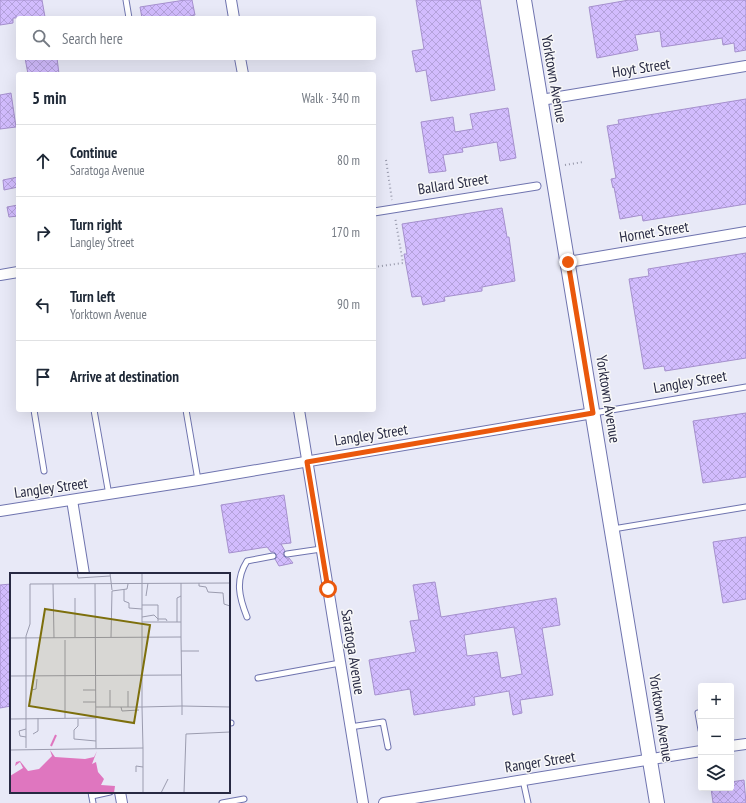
<!DOCTYPE html>
<html lang="en">
<head>
<meta charset="utf-8">
<style>
	body { margin:0; font-family:"PT Sans Narrow",sans-serif; background:#f2f2f3; color:#1f2937 }
	.controls { position:absolute; right:12px; bottom:12px; display:grid; overflow:hidden; border-radius:4px; box-shadow:0 4px 16px #0002 }
	.controls button { width:36px; height:36px; display:grid; place-items:center; padding:0; border:0; border-bottom:1px solid #e0e1e3; background:#fff; color:#1f2937; font:20px sans-serif }
	.stop { position:absolute; width:12px; height:12px; margin:-9px; border:3px solid #ea580c; border-radius:50%; background:#fff }
	.stop.end { background:#ea580c; border-color:#fff; box-shadow:0 1px 4px #0008 }
	.list { margin:0; padding:0; list-style:none }
	h2 { display:flex; justify-content:space-between; align-items:center; height:52px; margin:0; padding:0 16px; font-size:17px }
	h2 small { font-size:13px; font-weight:400; color:#747a83 }
	.list li { display:grid; grid-template-columns:26px 1fr auto; gap:12px; align-items:center; box-sizing:border-box; height:72px; padding:0 16px; border-top:1px solid #e0e1e3 }
	.list b { display:block; font-size:15px; white-space:nowrap }
	.list p { margin:0; font-size:13px; white-space:nowrap; color:#747a83 }
	.list em { font-size:13px; font-style:normal; color:#747a83 }
	.icon { flex:none; width:22px; height:22px; fill:none; stroke:currentColor; stroke-width:2; stroke-linecap:round; stroke-linejoin:round }
	.map { position:relative; flex:none; width:746px; height:803px; overflow:hidden }
	.search { position:absolute; background:#fff; box-shadow:0 4px 16px #0002; left:16px; top:16px; width:360px; height:44px; display:flex; align-items:center; gap:10px; box-sizing:border-box; padding:0 14px; border-radius:4px; color:#747a83; font-size:15px }
	.panel { position:absolute; background:#fff; box-shadow:0 4px 16px #0002; left:16px; top:72px; width:360px; height:340px; border-radius:4px }
	.map>svg:first-child { display:block }
</style>
</head>
<body>
<div class="map">
<svg width="746" height="803" viewBox="0 0 746 803">
	<defs>
		<pattern id="building-cross-hatch" width="8" height="8" patternUnits="userSpaceOnUse"><rect width="8" height="8" fill="#d2bcfe"/><path d="M0 0l8 8M0 8l8-8" fill="none" stroke="#b4a2db"/></pattern>
	</defs>
	<rect width="100%" height="100%" fill="#e8e9f7"/>
	<g fill="url(#building-cross-hatch)" stroke="#a590cd" fill-rule="evenodd">
		<path d="M 0,0 L 42,0 L 45,17 L 13,18 L 13,23 L 0,25 Z"/>
		<path d="M 185,0 L 192,0 L 195,15 L 182,18 L 142,18 L 140,7 Z"/>
		<path d="M 416,0 L 480,0 L 495,90 L 431,101 L 426,70 L 416,72 L 412,51 L 424,49 Z"/>
		<path d="M 629,0 L 746,0 L 746,50 L 735,52 L 734,43 L 723,45 L 722,38 L 662,47 L 660,31 L 635,35 L 638,50 L 597,58 L 589,7 Z"/>
		<path d="M 25,58 L 57,58 L 59,74 L 28,74 Z"/>
		<path d="M 11,93 L 16,127 L 0,129 L 0,95 Z"/>
		<path d="M 746,99 L 746,204 L 643,221 L 642,215 L 620,219 L 614,187 L 613,188 L 611,179 L 616,178 L 607,126 L 619,124 L 618,120 Z"/>
		<path d="M 508,108 L 516,158 L 500,161 L 497,142 L 462,148 L 463,152 L 443,155 L 446,171 L 429,173 L 421,122 L 453,117 L 455,132 L 473,129 L 470,114 Z"/>
		<path d="M 18,177 L 18,187 L 4,190 L 3,180 Z"/>
		<path d="M 18,205 L 18,216 L 9,217 L 7,207 Z"/>
		<path d="M 502,208 L 507,237 L 509,237 L 515,281 L 482,287 L 482,291 L 444,297 L 445,301 L 423,305 L 421,296 L 412,297 L 404,254 L 407,254 L 402,224 Z"/>
		<path d="M 746,253 L 746,358 L 665,371 L 664,366 L 644,369 L 629,279 L 649,276 L 648,269 Z"/>
		<path d="M 746,413 L 746,477 L 703,483 L 693,421 Z"/>
		<path d="M 284,495 L 291,543 L 281,544 L 285,551 L 283,553 L 284,556 L 286,558 L 289,558 L 293,563 L 279,566 L 275,559 L 277,557 L 276,554 L 274,552 L 271,552 L 267,547 L 229,553 L 221,505 Z"/>
		<path d="M 746,537 L 746,599 L 723,603 L 713,542 Z"/>
		<path d="M 435,582 L 441,617 L 556,598 L 560,625 L 542,628 L 553,695 L 520,700 L 522,713 L 513,715 L 509,691 L 474,697 L 475,705 L 414,715 L 410,689 L 375,695 L 369,660 L 416,652 L 410,621 L 419,620 L 413,585 ZM 514,627 L 522,674 L 501,678 L 497,652 L 467,656 L 464,635 Z"/>
		<path d="M 11,584 L 11,706 L 0,708 L 0,585 Z"/>
		<path d="M 744,780 L 746,803 L 713,803 L 711,788 L 731,788 L 731,782 Z"/>
	</g>
	<g fill="none" stroke-linecap="round" stroke-linejoin="round">
		<g stroke="#6f74af" stroke-width="7">
			<g id="service">
				<path d="M 126,0 L 129,18"/>
				<path d="M 34,410 L 44,471"/>
				<path d="M 94,410 L 109,495"/>
				<path d="M 186,410 L 198,480"/>
				<path d="M 594,413 L 746,387"/>
				<path d="M 613,529 L 746,507"/>
				<path d="M 287,554 L 321,549"/>
				<path d="M 247,617 C 239,597 235,580 247,561 L 273,556"/>
				<path d="M 258,678 L 340,663"/>
				<path d="M 698,713 L 701,730"/>
				<path d="M 229,723 L 231,723"/>
				<path d="M 350,727 L 383,722 L 388,747"/>
				<path d="M 523,780 L 528,803"/>
				<path d="M 91,792 L 93,803"/>
				<path d="M 92,796 L 110,792"/>
				<path d="M 222,803 L 244,799"/>
			</g>
		</g>
		<g stroke="#6f74af" stroke-width="9">
			<path id="pedestrian" d="M 374,212 L 537,186"/>
		</g>
		<g stroke="#6f74af" stroke-width="12">
			<g id="minor">
				<path d="M 231,0 L 234,18"/>
				<path d="M 240,58 L 243,74"/>
				<path d="M 541,100 L 746,66"/>
				<path d="M 568,262 L 746,232"/>
				<path d="M 0,275 L 18,272"/>
				<path d="M 299,410 L 363,803"/>
				<path d="M 72,500 L 84,574"/>
				<path d="M 0,511 L 198,480 L 593,413"/>
				<path d="M 731,746 L 746,744"/>
				<path d="M 120,792 L 122,803"/>
				<path d="M 384,803 L 701,751"/>
			</g>
		</g>
		<g stroke="#6f74af" stroke-width="16">
			<path id="secondary" d="M 524,0 L 657,803"/>
		</g>
		<g stroke="#9698aa" stroke-width="2" stroke-dasharray="1 3" stroke-linecap="butt">
			<path d="M 386,160 L 392,200"/>
			<path d="M 565,165 L 583,162"/>
			<path d="M 374,267 L 403,263 L 395,217"/>
		</g>
		<use href="#service" stroke="#fff" stroke-width="5"/>
		<use href="#pedestrian" stroke="#fff" stroke-width="7"/>
		<use href="#minor" stroke="#fff" stroke-width="10"/>
		<use href="#secondary" stroke="#fff" stroke-width="14"/>
	</g>
	<g fill="none" stroke-linecap="round" stroke-linejoin="round">
		<path stroke="#ea580c" stroke-width="5" d="M 328,589 L 307,462 L 593,413 L 568,262"/>
	</g>
	<g text-anchor="middle" stroke-width="3" stroke-linejoin="round" paint-order="stroke">
		<g font-size="15" fill="#272942" stroke="#f8f8f8">
			<text transform="translate(641 68) rotate(-9)" y="5">Hoyt Street</text>
			<text transform="translate(554 79) rotate(80)" y="5">Yorktown Avenue</text>
			<text transform="translate(453 184) rotate(-9)" y="5">Ballard Street</text>
			<text transform="translate(654 232) rotate(-9)" y="5">Hornet Street</text>
			<text transform="translate(690 382) rotate(-10)" y="5">Langley Street</text>
			<text transform="translate(608 399) rotate(81)" y="5">Yorktown Avenue</text>
			<text transform="translate(371 435) rotate(-9)" y="5">Langley Street</text>
			<text transform="translate(51 488) rotate(-8)" y="5">Langley Street</text>
			<text transform="translate(353 652) rotate(81)" y="5">Saratoga Avenue</text>
			<text transform="translate(661 718) rotate(81)" y="5">Yorktown Avenue</text>
			<text transform="translate(540 762) rotate(-9)" y="5">Ranger Street</text>
		</g>
	</g>
	<g transform="translate(10 573)">
		<rect width="220" height="220" fill="#e8e9f7"/>
		<path d="M 40,177 L 45,184 L 75,186 L 84,184 L 87,178 L 82,191 L 86,189 L 88,199 L 94,206 L 91,212 L 105,213 L 104,220 L 0,220 L 0,203 L 13,195 L 10,189 L 5,193 L 6,189 L 10,188 L 18,198 L 29,196 L 42,183 Z" fill="#df76bf"/>
		<path fill="none" stroke="#df76bf" stroke-width="2" d="M 41,173 L 46,162"/>
		<path fill="none" stroke="#9b9caf" stroke-width="1" d="M 67,0 L 68,5 L 100,3M 100,0 L 102,17M 171,10 L 171,64M 189,10 L 189,13 L 196,14 L 198,19 L 213,20 L 214,31 L 220,33M 43,11 L 44,65M 85,11 L 86,175M 114,16 L 114,28 L 119,30 L 119,35 L 132,36M 136,23 L 138,10M 65,25 L 65,64M 132,32 L 148,32 L 148,48M 132,44 L 144,42 L 148,46 L 156,46 L 157,48M 132,49 L 171,49M 167,49 L 167,25 L 171,23M 101,64 L 102,18 L 117,16 L 118,11M 0,65 L 171,64 L 172,133 L 132,134 L 133,175 L 0,177M 55,67 L 55,145M 171,78 L 189,78M 0,103 L 171,102M 21,117 L 26,116 L 27,106M 73,117 L 86,117M 100,117 L 100,134M 73,129 L 86,129M 86,134 L 132,134 L 132,0M 111,134 L 112,138 L 129,137M 118,134 L 118,118M 172,142 L 172,133 L 220,134M 0,146 L 86,145M 68,146 L 68,153 L 64,157 L 64,166 L 86,168M 16,156 L 9,158 L 10,163 L 16,164M 23,161 L 28,158 L 28,145M 16,175 L 16,63 L 20,51 L 20,11 L 220,10M 133,175 L 133,220M 126,199 L 126,193 L 133,194M 151,220 L 158,206M 174,220 L 176,161 L 220,159"/>
		<path fill="#7d6f0c" fill-opacity="0.15" stroke="#7d6f0c" stroke-width="2" d="M 35,36 L 140,52 L 124,150 L 19,133 Z"/>
		<rect width="220" height="220" fill="none" stroke="#272942" stroke-width="2"/>
	</g>
</svg>
<div class="controls">
<button>+</button>
<button>−</button>
<button><svg class="icon" aria-label="layers" viewBox="0 0 24 24"><path d="M12 4l9 5-9 5-9-5zM3 14l9 5 9-5"/></svg></button>
</div>
<div class="stop" style="left:328px;top:589px"></div>
<div class="stop end" style="left:568px;top:262px"></div>
<div class="search"><svg class="icon" aria-label="search" viewBox="0 0 24 24"><circle cx="10" cy="10" r="6"/><path d="M15 15l6 6"/></svg>Search here</div>
<section class="panel">
<h2>5 min<small>Walk · 340 m</small></h2>
<ul class="list">
<li><svg class="icon" aria-label="ahead" viewBox="0 0 24 24"><path d="M12 20V5M6 11l6-6 6 6"/></svg><div><b>Continue</b><p>Saratoga Avenue</p></div><em>80 m</em></li>
<li><svg class="icon" aria-label="right" viewBox="0 0 24 24"><path d="M7 20v-9h11M14 6l5 5-5 5"/></svg><div><b>Turn right</b><p>Langley Street</p></div><em>170 m</em></li>
<li><svg class="icon" aria-label="left" viewBox="0 0 24 24"><path d="M17 20v-9H6M10 6l-5 5 5 5"/></svg><div><b>Turn left</b><p>Yorktown Avenue</p></div><em>90 m</em></li>
<li><svg class="icon" aria-label="arrive" viewBox="0 0 24 24"><path d="M6 21V4h12l-3 4 3 4H6"/></svg><div><b>Arrive at destination</b></div></li>
</ul>
</section>
</div>
</body>
</html>
